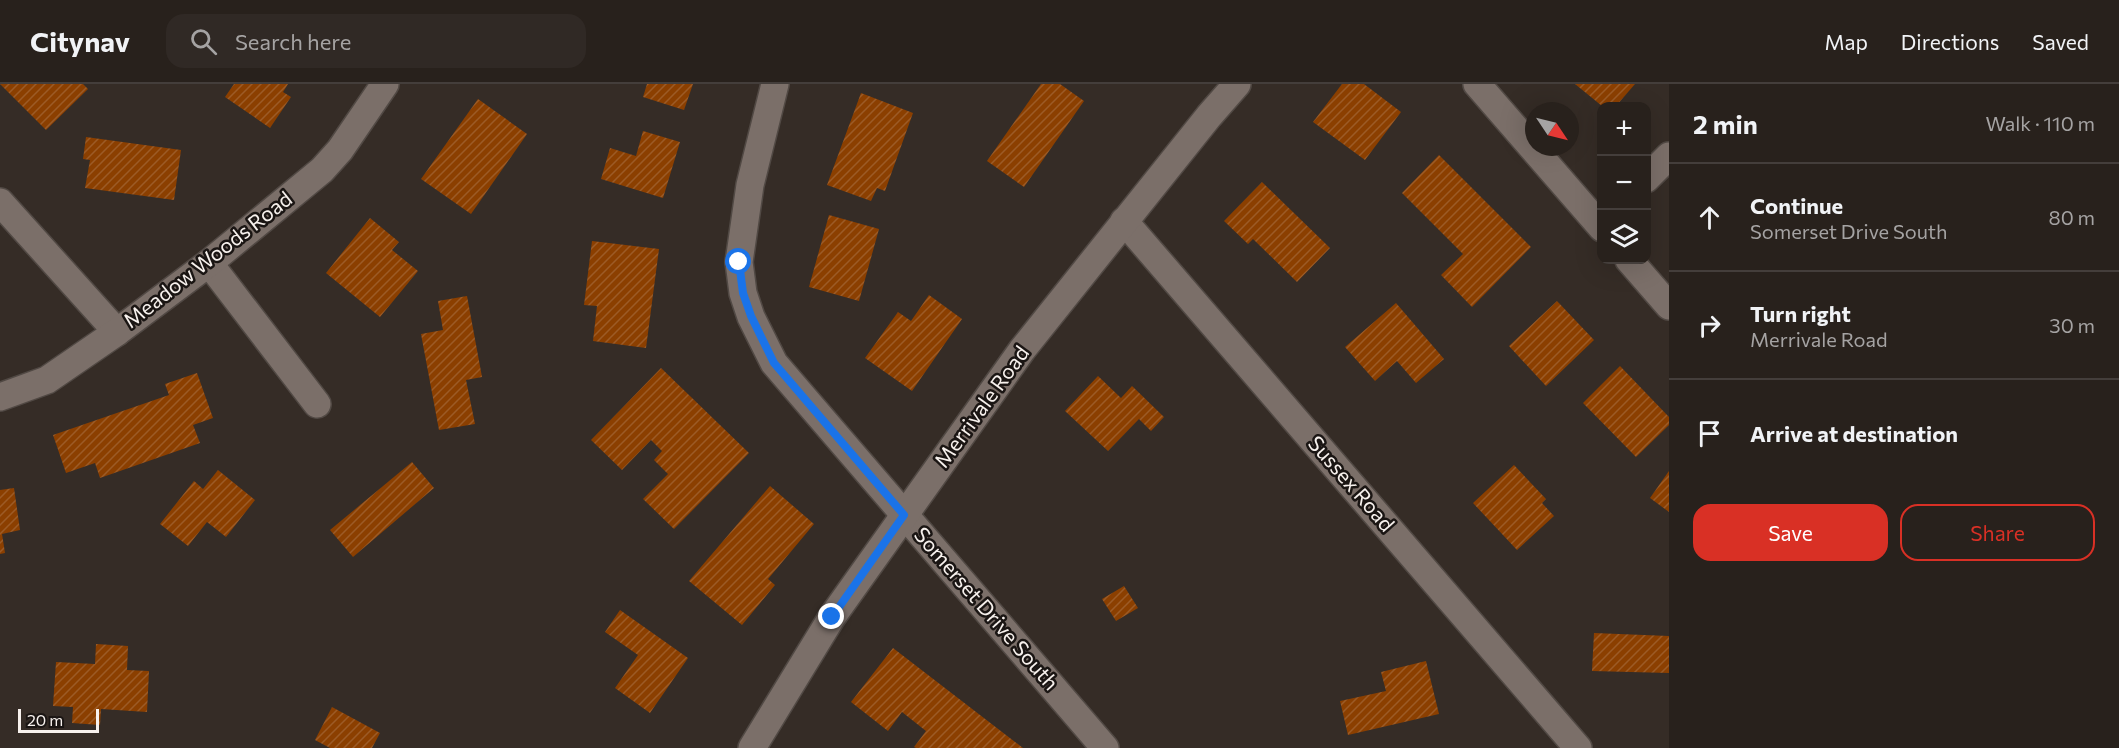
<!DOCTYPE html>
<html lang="en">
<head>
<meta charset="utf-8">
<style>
	body { margin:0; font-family:Commissioner,sans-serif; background:#302925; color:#f1f3f6 }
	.controls { position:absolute; right:18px; top:18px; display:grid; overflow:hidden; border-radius:12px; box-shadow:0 6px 24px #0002 }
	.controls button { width:54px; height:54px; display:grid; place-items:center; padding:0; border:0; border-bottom:2px solid #443e3b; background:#28211c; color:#f1f3f6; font:30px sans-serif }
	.compass { position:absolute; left:1525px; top:18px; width:54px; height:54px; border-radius:50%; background:#28211c; box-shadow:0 6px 24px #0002; rotate:125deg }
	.scale { position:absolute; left:18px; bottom:15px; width:81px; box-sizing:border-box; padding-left:6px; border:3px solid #f7f1ed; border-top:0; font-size:16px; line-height:21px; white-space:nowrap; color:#f7f1ed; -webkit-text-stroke:4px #1a1513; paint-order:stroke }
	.stop { position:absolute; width:18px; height:18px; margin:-14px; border:4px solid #1a73e8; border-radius:50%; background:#fff }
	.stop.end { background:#1a73e8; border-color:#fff; box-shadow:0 2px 6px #0008 }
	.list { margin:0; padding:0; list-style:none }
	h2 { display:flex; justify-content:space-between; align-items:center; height:78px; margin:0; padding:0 24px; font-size:26px }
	h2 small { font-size:20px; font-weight:400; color:#a5a3a3 }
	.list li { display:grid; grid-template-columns:39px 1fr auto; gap:18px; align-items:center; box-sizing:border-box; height:108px; padding:0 24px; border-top:2px solid #443e3b }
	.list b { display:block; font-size:22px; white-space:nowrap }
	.list p { margin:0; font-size:20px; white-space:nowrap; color:#a5a3a3 }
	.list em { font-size:20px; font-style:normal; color:#a5a3a3 }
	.actions { display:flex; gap:12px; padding:18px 24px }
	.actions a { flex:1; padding:14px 0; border:2px solid #d93025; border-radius:18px; text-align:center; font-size:21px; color:#d93025 }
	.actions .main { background:#d93025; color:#fff }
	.icon { flex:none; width:33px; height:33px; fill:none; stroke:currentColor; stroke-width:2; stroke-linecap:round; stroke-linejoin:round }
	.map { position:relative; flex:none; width:1669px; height:664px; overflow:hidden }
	header { display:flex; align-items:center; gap:36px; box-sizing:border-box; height:84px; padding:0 30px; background:#28211c; border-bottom:2px solid #443e3b }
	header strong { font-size:28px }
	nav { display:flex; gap:33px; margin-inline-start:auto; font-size:21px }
	.search { width:420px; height:54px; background:#302925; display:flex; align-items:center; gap:15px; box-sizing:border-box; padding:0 21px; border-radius:18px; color:#a5a3a3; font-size:22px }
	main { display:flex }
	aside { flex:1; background:#28211c }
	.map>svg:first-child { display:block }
</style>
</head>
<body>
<header>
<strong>Citynav</strong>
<div class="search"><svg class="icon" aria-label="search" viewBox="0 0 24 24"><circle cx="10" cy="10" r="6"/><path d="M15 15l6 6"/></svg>Search here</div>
<nav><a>Map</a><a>Directions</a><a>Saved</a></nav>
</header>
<main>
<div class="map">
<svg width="1669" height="664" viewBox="0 0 1669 664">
	<defs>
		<pattern id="building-hatch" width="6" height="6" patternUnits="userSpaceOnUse" patternTransform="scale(1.5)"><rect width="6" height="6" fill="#8b3f00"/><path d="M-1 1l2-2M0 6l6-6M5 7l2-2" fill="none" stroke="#9c5b26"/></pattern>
	</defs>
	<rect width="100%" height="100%" fill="#352c26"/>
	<g fill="url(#building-hatch)">
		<path d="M 0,0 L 83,0 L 88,5 L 46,46 Z"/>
		<path d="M 234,0 L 288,0 L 283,8 L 291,13 L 270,44 L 225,13 Z"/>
		<path d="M 647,0 L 693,0 L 684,26 L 643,13 Z"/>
		<path d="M 1041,0 L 1060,0 L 1084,17 L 1024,103 L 987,77 Z"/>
		<path d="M 1342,0 L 1364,0 L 1401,28 L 1365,76 L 1313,38 Z"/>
		<path d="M 1575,0 L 1635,0 L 1616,22 L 1602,22 Z"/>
		<path d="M 861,9 L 913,29 L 885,107 L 877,104 L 871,117 L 827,101 Z"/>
		<path d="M 478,15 L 527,50 L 471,130 L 421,95 Z"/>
		<path d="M 643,47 L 680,58 L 663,114 L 601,95 L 610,64 L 636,72 Z"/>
		<path d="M 86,53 L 181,66 L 174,116 L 85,104 L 90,76 L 83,75 Z"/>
		<path d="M 1439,71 L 1531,163 L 1472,223 L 1441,191 L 1463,170 L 1402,109 Z"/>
		<path d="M 1262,98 L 1330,164 L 1297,198 L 1253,155 L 1248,160 L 1224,137 Z"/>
		<path d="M 829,131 L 879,145 L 859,217 L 809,203 Z"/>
		<path d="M 370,134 L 399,158 L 392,166 L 418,187 L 380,233 L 326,189 Z"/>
		<path d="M 592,157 L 659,165 L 646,264 L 593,257 L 597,222 L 584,221 Z"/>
		<path d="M 929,211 L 962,235 L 912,307 L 865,274 L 898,228 L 911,237 Z"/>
		<path d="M 467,212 L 482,293 L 466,296 L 475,340 L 439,346 L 421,250 L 443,246 L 438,217 Z"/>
		<path d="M 1557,217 L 1594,256 L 1546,302 L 1509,262 Z"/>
		<path d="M 1396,219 L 1444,275 L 1416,299 L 1397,277 L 1375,297 L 1345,263 Z"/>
		<path d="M 1620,282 L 1669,333 L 1669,341 L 1636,373 L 1583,319 Z"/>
		<path d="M 661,284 L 749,369 L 674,445 L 643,415 L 668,390 L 654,376 L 662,367 L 651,356 L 622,386 L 591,356 Z"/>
		<path d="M 197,289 L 213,334 L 193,341 L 200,359 L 100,394 L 95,379 L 66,389 L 53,351 L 169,311 L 165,300 Z"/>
		<path d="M 1098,292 L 1121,314 L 1132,302 L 1164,333 L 1151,347 L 1139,335 L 1108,367 L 1065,327 Z"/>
		<path d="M 412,378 L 434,404 L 353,473 L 330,446 Z"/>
		<path d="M 1514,381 L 1546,415 L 1542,419 L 1554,432 L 1517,466 L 1473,419 Z"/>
		<path d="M 218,386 L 255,416 L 226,453 L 207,438 L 188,462 L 160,440 L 194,397 L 203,405 Z"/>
		<path d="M 1669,387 L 1669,428 L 1650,414 Z"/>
		<path d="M 770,402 L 814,440 L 768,495 L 775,501 L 742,541 L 689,497 Z"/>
		<path d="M 14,404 L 20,446 L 2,450 L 5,469 L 0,470 L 0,406 Z"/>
		<path d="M 1124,502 L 1138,524 L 1116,537 L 1102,515 Z"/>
		<path d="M 620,526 L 688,574 L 650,629 L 615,604 L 638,571 L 605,548 Z"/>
		<path d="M 1594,549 L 1669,552 L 1669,589 L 1592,587 Z"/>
		<path d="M 96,560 L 128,562 L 127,586 L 149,587 L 147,628 L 101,625 L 100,641 L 72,639 L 73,623 L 53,622 L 56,578 L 95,580 Z"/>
		<path d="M 893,564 L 1023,664 L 916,664 L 914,663 L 926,647 L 902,628 L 888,647 L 851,618 Z"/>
		<path d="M 1426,577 L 1439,630 L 1348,651 L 1340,617 L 1386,607 L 1381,588 Z"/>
		<path d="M 332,623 L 380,649 L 372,664 L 330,664 L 315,656 Z"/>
	</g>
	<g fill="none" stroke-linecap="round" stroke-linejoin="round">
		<g stroke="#514944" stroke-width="30">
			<g id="minor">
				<path d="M 775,0 L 750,101 L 739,178 L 743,209 L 751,233 L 774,279 L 1105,664"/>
				<path d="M 1477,0 L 1602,144"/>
				<path d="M 1646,95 L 1669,72"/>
				<path d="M 0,118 L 117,248"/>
				<path d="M 1124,137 L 1578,664"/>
				<path d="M 1629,176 L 1669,222"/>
				<path d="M 209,179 L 317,320"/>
				<path d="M 0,313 L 47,296 L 117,248 L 209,179 L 322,86 L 340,66 L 385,0"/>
				<path d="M 752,664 L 832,533 L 1022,266 L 1209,32 L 1237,0"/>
			</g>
		</g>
		<use href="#minor" stroke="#7b6f69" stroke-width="27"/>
	</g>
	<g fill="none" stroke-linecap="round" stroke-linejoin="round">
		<path stroke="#1a73e8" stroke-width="8" d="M 739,178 L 743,209 L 751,232 L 774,279 L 904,431 L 832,533"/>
	</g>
	<g text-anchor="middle" stroke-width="5" stroke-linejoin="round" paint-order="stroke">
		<g font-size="21" fill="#f7f1ed" stroke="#1a1513">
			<text transform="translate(208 176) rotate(-38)" y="7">Meadow Woods Road</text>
			<text transform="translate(982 323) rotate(-54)" y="7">Merrivale Road</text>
			<text transform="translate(1351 400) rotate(49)" y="7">Sussex Road</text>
			<text transform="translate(986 525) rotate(49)" y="7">Somerset Drive South</text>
		</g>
	</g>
</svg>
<div class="controls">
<button>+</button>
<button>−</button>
<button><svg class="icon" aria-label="layers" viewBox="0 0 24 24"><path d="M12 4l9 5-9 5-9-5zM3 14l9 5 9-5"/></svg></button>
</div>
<svg class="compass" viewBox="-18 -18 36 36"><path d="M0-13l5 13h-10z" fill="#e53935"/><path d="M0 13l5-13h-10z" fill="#a5a3a3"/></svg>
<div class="scale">20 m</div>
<div class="stop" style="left:739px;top:178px"></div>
<div class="stop end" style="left:832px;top:533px"></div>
</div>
<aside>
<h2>2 min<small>Walk · 110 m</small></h2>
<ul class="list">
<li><svg class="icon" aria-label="ahead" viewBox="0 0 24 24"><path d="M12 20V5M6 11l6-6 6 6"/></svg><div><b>Continue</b><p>Somerset Drive South</p></div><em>80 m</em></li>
<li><svg class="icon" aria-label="right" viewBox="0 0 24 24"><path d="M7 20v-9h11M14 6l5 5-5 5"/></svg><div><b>Turn right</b><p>Merrivale Road</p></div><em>30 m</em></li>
<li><svg class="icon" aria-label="arrive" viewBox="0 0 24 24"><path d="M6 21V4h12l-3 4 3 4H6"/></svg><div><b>Arrive at destination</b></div></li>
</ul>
<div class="actions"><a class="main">Save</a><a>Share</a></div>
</aside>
</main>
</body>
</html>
